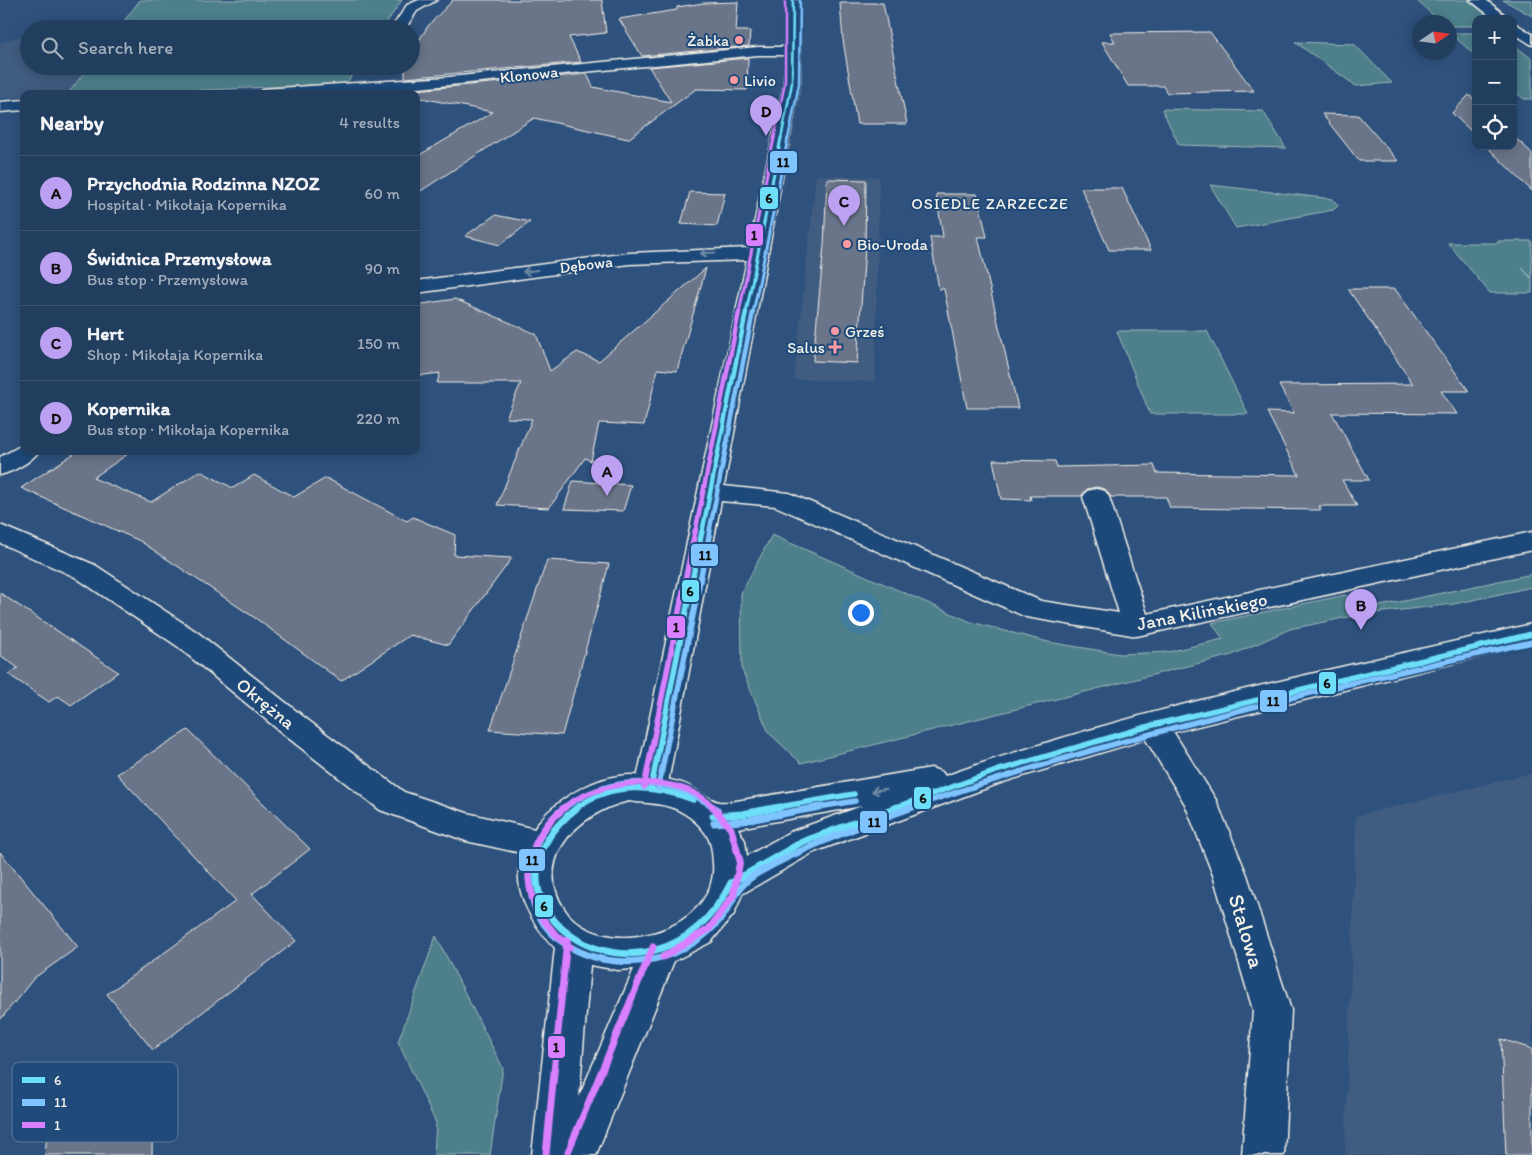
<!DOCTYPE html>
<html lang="en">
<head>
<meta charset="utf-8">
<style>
	body { margin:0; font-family:Itim,sans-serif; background:#2a4564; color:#f1f3f6 }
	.controls { position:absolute; right:15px; top:15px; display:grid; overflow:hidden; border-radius:10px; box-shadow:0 2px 12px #0003 }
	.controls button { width:45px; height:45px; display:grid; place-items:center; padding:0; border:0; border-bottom:1px solid #3f5773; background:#223e5e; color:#f1f3f6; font:25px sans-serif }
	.compass { position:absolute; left:1412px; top:15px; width:45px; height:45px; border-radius:50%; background:#223e5e; box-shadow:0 2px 12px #0003; rotate:77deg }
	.you { position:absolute; left:860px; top:612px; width:18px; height:18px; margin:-12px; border:4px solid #fff; border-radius:50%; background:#1a73e8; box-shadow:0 0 0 8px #1a73e833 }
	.badge { display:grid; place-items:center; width:32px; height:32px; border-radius:50%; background:#bca0f2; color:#111; font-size:16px; font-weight:700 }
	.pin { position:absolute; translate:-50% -41px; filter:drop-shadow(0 1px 2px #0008) }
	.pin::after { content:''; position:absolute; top:26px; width:18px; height:15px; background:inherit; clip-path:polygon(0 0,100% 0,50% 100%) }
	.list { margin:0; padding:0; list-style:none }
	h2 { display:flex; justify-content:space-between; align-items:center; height:65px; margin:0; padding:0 20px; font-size:21px }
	h2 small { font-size:16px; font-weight:400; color:#a2aebc }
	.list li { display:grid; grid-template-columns:32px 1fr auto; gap:15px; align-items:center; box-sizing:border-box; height:75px; padding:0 20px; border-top:1px solid #3f5773 }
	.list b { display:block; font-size:19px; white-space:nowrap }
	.list p { margin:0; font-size:16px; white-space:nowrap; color:#a2aebc }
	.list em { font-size:16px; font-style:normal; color:#a2aebc }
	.icon { flex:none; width:28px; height:28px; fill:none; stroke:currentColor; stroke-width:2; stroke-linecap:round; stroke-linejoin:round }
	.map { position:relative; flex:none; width:1532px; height:1155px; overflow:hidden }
	.search { position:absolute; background:#223e5e; box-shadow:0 2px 12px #0003; left:20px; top:20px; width:400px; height:55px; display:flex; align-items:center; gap:12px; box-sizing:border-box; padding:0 18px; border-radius:28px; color:#a2aebc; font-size:19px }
	.panel { position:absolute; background:#223e5e; box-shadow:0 2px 12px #0003; left:20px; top:90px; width:400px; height:365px; border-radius:10px }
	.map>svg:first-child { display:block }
</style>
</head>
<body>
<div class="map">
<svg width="1532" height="1155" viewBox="0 0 1532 1155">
	<rect width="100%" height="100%" fill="#2e527d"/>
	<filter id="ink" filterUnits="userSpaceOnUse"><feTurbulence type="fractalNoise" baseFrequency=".02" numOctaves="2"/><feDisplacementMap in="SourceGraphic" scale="10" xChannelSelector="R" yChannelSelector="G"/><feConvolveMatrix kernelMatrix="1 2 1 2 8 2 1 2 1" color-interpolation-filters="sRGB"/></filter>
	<g filter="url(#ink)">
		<g fill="#405c81">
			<path d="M 16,37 L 29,37 L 29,66 L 89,66 L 68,94 L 24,94 L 24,98 L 0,98 L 0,43 Z"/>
			<path d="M 816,175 L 879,177 L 875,382 L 794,379 Z"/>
			<path d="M 1532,773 L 1532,1155 L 1345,1155 L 1356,816 Z"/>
		</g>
		<g fill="#4e808b" stroke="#a1b8ba">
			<path d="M 140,0 L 402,0 L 382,29 L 118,29 Z"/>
			<path d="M 1416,0 L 1471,0 L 1494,19 L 1476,19 L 1476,26 L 1450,26 L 1450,22 L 1441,22 Z"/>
			<path d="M 1503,0 L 1532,0 L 1532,16 Z"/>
			<path d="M 1450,33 L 1476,33 L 1476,56 Z"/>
			<path d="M 1295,42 L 1354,44 L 1392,83 L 1356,86 Z"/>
			<path d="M 1513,44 L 1532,59 L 1532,99 L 1524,99 L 1513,90 Z"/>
			<path d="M 89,66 L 358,66 L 347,83 L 129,94 L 68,94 Z"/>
			<path d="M 1162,109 L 1263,111 L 1286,148 L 1179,145 Z"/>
			<path d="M 1210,185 L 1333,199 L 1338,206 L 1333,210 L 1236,228 Z"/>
			<path d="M 1498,241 L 1532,241 L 1532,278 L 1521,267 L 1532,279 L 1532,293 L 1490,293 L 1448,243 L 1499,243 Z"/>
			<path d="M 1117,331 L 1207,331 L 1248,414 L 1150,414 Z"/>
			<path d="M 772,535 L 971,622 L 1048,642 L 1120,654 L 1168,652 L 1223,639 L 1212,623 L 1345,595 L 1366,609 L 1532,574 L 1532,587 L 1454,604 L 1358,615 L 1290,629 L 1232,655 L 801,763 L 769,733 L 742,670 L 741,593 Z"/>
			<path d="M 436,936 L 503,1068 L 490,1155 L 434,1155 L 436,1123 L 398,1042 Z"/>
		</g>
		<g fill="#6b748a" stroke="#f4f1e8">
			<path d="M 453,0 L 602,0 L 606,33 L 569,37 L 581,62 L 405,78 L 405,66 L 411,66 L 411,53 L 428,26 Z"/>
			<path d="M 738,2 L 736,31 L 750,31 L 749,46 L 642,56 L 619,19 L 677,10 L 677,7 L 704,3 Z"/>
			<path d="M 840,3 L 883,3 L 907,124 L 857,124 L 843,40 Z"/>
			<path d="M 1210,32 L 1254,91 L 1167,93 L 1163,86 L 1128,86 L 1102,42 L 1115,42 L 1110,33 Z"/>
			<path d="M 748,58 L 747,90 L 696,89 L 628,139 L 534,118 L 416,194 L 416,157 L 493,112 L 416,97 L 416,94 L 405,94 L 405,91 L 587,74 L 593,87 L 671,102 L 649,67 Z"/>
			<path d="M 1469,95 L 1476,101 L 1476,136 L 1452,113 Z"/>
			<path d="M 1322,114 L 1358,115 L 1398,161 L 1359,161 Z"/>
			<path d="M 1513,136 L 1532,153 L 1532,191 L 1486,146 L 1513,146 Z"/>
			<path d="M 827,179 L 866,180 L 865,248 L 857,363 L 813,361 L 824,245 Z"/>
			<path d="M 1081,188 L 1122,188 L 1151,250 L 1109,250 Z"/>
			<path d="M 690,192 L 725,193 L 717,226 L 681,224 Z"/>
			<path d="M 936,194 L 977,194 L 987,237 L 978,237 L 1018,408 L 967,408 L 944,289 L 939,289 L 930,237 L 943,237 Z"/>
			<path d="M 495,215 L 530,222 L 500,245 L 465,236 Z"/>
			<path d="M 706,268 L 677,371 L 658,369 L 644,425 L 599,423 L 591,461 L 585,458 L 549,508 L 497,505 L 532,419 L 506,418 L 521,383 L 437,383 L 440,373 L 416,376 L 416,305 L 455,299 L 536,334 L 550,371 L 577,352 L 599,361 Z"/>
			<path d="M 1348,289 L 1395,289 L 1469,391 L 1441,391 L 1457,414 L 1332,413 L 1369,480 L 1342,480 L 1357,506 L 1319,506 L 1321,510 L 1170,508 L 1166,497 L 1111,497 L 1105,489 L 1096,487 L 1087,489 L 1081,496 L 1030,496 L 1031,500 L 1001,499 L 993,460 L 1055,461 L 1057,467 L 1154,465 L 1157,473 L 1299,475 L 1267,412 L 1294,413 L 1279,385 L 1413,384 Z"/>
			<path d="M 78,451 L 132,451 L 93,478 L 151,502 L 200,471 L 233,488 L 254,475 L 294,497 L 326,478 L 407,521 L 413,517 L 455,535 L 454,555 L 512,558 L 448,645 L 410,635 L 341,681 L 258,620 L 140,541 L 21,488 Z"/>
			<path d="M 573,481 L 631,485 L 623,511 L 564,509 Z"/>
			<path d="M 547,560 L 609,564 L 562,735 L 490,730 Z"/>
			<path d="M 0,593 L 56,630 L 118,672 L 71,705 L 58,696 L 49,702 L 8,674 L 18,668 L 0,655 Z"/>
			<path d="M 188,730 L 310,849 L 252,894 L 296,941 L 153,1050 L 107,994 L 236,901 L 117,774 Z"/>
			<path d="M 0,852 L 78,947 L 34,978 L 0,1020 Z"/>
			<path d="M 1501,1039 L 1532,1049 L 1532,1155 L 1506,1155 Z"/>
			<path d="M 153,1090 L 152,1155 L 45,1155 L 48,1123 Z"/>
		</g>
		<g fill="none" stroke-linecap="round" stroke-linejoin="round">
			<g stroke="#f4f1e8" stroke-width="3">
				<g id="minor">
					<path d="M 419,0 L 437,0 L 417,11 L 405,29 L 391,29 L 407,5 Z"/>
					<path d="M 786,0 L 800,0 L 800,83 L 724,486 L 789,493 L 1041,601 L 1119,613 L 1083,497 L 1087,491 L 1096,489 L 1105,491 L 1109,497 L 1147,614 L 1532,532 L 1532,550 L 1137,636 L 1026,617 L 775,506 L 721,501 L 667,788 L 663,797 L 651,801 L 639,797 L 635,788 L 747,260 L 629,264 L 416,293 L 416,281 L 629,253 L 749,248 L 784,83 L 785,55 L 758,55 L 388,91 L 347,94 L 256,94 L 264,89 L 449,77 L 758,47 L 785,47 Z"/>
					<path d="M 1470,0 L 1486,0 L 1510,19 L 1494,19 Z"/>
					<path d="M 1513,22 L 1532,34 L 1532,45 L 1513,33 Z"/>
					<path d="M 24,100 L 24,110 L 0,112 L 0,102 Z"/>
					<path d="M 24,444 L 24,451 L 39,451 C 31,462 13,472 0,475 L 0,457 Z"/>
					<path d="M 0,525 L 95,565 L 197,632 L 309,721 L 404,792 L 467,813 L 556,834 L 561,844 L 556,854 L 544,858 L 466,841 L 380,810 L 287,737 L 177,646 L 75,577 L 0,543 Z"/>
					<path d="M 1153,713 L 1164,717 L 1216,800 L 1247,875 L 1291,1010 L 1284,1155 L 1242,1155 L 1253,1010 L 1213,875 L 1185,804 L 1137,725 L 1142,717 Z"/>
				</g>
			</g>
			<g stroke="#f4f1e8" stroke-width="3">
				<path id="major" d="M 1532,624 L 1532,644 L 1153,737 L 1003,782 L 814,852 L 742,894 L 734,914 L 711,942 L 674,961 L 596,1155 L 532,1155 L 555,948 C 532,924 508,886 524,852 C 528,842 533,830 539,822 C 559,797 597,776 629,775 C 644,775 664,778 678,782 C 693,785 705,799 719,802 C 726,803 735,801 742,800 L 931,768 L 942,772 L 945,776 C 1135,708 1336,669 1532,624 ZM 629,801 C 642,803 658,803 670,807 C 684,811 698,822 706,834 C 712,844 712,851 713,863 C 719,933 599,965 563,907 C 532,856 582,811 629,801 ZM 862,806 L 790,832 L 747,856 L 745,841 L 738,828 ZM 590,965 L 618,970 L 634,969 L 579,1097 Z"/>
			</g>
			<use href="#minor" fill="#1f4a7a" fill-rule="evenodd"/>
			<use href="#major" fill="#1f4a7a" fill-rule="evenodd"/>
			<g stroke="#1f4a7a" stroke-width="4.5">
				<path id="bus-1-far4" d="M 781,139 L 792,83 L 793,0"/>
			</g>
			<g stroke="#1f4a7a" stroke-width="5.5">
				<path id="bus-1-far3" d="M 746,313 L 781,138"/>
			</g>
			<g stroke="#1f4a7a" stroke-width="8">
				<path id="bus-1-far2" d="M 702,533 L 746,312"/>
			</g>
			<g stroke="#1f4a7a" stroke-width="9">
				<g id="bus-1-far1">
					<path d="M 651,788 L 702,531"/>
					<path d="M 576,808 C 611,782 654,785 693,800"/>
					<path d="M 773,808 L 854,794"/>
					<path d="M 894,808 L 996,771 L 1153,725 L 1532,634"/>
				</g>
			</g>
			<g stroke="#1f4a7a" stroke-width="11">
				<g id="bus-1">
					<path d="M 578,807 C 451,904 651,1038 731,883"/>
					<path d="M 713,816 L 742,814 L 780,807"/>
					<path d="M 731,883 L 802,842 L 897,807"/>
				</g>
			</g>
			<g stroke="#1f4a7a" stroke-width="4.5">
				<path id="bus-2-far4" d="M 788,139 L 799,84 L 800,0"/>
			</g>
			<g stroke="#1f4a7a" stroke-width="5.5">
				<path id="bus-2-far3" d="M 753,313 L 788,138"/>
			</g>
			<g stroke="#1f4a7a" stroke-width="8">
				<path id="bus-2-far2" d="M 709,533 L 753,312"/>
			</g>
			<g stroke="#1f4a7a" stroke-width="9">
				<g id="bus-2-far1">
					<path d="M 658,789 L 710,531"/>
					<path d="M 564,808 C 612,773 666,775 715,808"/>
					<path d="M 813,808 L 855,801"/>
					<path d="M 910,808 C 1113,737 1322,689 1532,642"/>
				</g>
			</g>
			<g stroke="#1f4a7a" stroke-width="11">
				<g id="bus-2">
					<path d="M 565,807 C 544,823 530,848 530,875 C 529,904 542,930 567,945 C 614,974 680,964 717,923 C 733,906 734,887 756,874 C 805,846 860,826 913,807"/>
					<path d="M 713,807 L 717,810"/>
					<path d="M 714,823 L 743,821 L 820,807"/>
				</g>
			</g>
			<g stroke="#1f4a7a" stroke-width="4.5">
				<path id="bus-3-far4" d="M 774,139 L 785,82 L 785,0"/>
			</g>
			<g stroke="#1f4a7a" stroke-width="5.5">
				<path id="bus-3-far3" d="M 739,313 L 774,138"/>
			</g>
			<g stroke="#1f4a7a" stroke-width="8">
				<path id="bus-3-far2" d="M 695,533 L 739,312"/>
			</g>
			<g stroke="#1f4a7a" stroke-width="9">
				<g id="bus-3-far1">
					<path d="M 644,787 L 695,531"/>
					<path d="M 563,808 C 599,779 681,770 714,808"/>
				</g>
			</g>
			<g stroke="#1f4a7a" stroke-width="11">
				<g id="bus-3">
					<path d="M 565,807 C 513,850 519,908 570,947"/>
					<path d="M 663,957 L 709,929 L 733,896 L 740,861 L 731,829 L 713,807"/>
					<path d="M 568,1152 L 653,947"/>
					<path d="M 546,1154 L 567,940"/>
				</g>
			</g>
			<use href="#bus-1-far4" stroke="#6ddff8" stroke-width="2.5"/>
			<use href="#bus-1-far3" stroke="#6ddff8" stroke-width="3"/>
			<use href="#bus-1-far2" stroke="#6ddff8" stroke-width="4.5"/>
			<use href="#bus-1-far1" stroke="#6ddff8" stroke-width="5.5"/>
			<use href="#bus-1" stroke="#6ddff8" stroke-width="7"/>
			<use href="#bus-2-far4" stroke="#80c4ff" stroke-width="2.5"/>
			<use href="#bus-2-far3" stroke="#80c4ff" stroke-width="3"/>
			<use href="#bus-2-far2" stroke="#80c4ff" stroke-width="4.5"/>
			<use href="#bus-2-far1" stroke="#80c4ff" stroke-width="5.5"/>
			<use href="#bus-2" stroke="#80c4ff" stroke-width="7"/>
			<use href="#bus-3-far4" stroke="#d880ff" stroke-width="2.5"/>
			<use href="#bus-3-far3" stroke="#d880ff" stroke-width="3"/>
			<use href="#bus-3-far2" stroke="#d880ff" stroke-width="4.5"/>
			<use href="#bus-3-far1" stroke="#d880ff" stroke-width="5.5"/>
			<use href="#bus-3" stroke="#d880ff" stroke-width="7"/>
		</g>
		<defs><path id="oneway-shaft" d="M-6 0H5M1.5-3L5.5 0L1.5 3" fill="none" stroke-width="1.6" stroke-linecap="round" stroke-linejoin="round" transform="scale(1.25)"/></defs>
		<g stroke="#748da6">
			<use href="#oneway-shaft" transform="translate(708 253) rotate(177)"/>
			<use href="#oneway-shaft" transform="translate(530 271) rotate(172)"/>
			<use href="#oneway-shaft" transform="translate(879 790) rotate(171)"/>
		</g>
	</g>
	<g fill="#ff9aa2" stroke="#1f4a7a" stroke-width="2">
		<circle cx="739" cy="40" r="5"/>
		<circle cx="734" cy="80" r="5"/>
		<circle cx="847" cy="244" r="5"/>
		<circle cx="835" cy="331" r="5"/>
		<path d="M832.5 339.5h5v5h5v5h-5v5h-5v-5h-5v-5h5z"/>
	</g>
	<g text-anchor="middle" stroke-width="4" stroke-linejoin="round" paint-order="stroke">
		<g font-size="16" fill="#f4f1e8" stroke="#1f4a7a" text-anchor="start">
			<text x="729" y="46" text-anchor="end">Żabka</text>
			<text x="744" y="86">Livio</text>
			<text x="857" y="250">Bio-Uroda</text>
			<text x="845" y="337">Grześ</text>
			<text x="825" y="353" text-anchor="end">Salus</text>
		</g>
		<g font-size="16" fill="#f4f1e8" stroke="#1f4a7a">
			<text transform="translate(529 74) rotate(-6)" y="6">Klonowa</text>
			<text transform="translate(586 264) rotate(-7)" y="6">Dębowa</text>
		</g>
		<g font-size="16" letter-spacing="1" fill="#f4f1e8" stroke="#1f4a7a">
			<text x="990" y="209">OSIEDLE ZARZECZE</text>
		</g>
		<g font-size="19" fill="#f4f1e8" stroke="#1f4a7a">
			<text transform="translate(1202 611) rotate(-11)" y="7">Jana Kilińskiego</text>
			<text transform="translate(266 703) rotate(39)" y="7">Okrężna</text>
		</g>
		<g font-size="22" fill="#f4f1e8" stroke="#1f4a7a">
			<text transform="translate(1247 931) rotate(73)" y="8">Stalowa</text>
		</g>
	</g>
	<rect x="12" y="1062" width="166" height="80" rx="8" fill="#1f4a7a" stroke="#5f7c9b" stroke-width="1"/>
	<rect x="22" y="1077" width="23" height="6" fill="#6ddff8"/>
	<rect x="22" y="1099" width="23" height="7" fill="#80c4ff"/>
	<rect x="22" y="1122" width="23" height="6" fill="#d880ff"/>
	<g font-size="14" fill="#f4f1e8">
		<text x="54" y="1085">6</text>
		<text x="54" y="1107">11</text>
		<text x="54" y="1130">1</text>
	</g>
	<g stroke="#1f4a7a" stroke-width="2">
		<rect x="769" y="150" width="29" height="24" rx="5" fill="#80c4ff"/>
		<rect x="759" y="186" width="20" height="24" rx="5" fill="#6ddff8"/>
		<rect x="745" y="223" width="19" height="24" rx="5" fill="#d880ff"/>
		<rect x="690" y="543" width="29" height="24" rx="5" fill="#80c4ff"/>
		<rect x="681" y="579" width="19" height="24" rx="5" fill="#6ddff8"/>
		<rect x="666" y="615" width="20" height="24" rx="5" fill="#d880ff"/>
		<rect x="1318" y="671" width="19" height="24" rx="5" fill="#6ddff8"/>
		<rect x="1259" y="689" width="29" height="24" rx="5" fill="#80c4ff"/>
		<rect x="913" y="786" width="19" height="24" rx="5" fill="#6ddff8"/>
		<rect x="859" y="810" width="29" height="24" rx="5" fill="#80c4ff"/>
		<rect x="518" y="848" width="28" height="24" rx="5" fill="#80c4ff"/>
		<rect x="534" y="894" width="20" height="24" rx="5" fill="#6ddff8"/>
		<rect x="547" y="1035" width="19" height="24" rx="5" fill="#d880ff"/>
	</g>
	<g font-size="14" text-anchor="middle" font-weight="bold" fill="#111">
		<text x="783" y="167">11</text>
		<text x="769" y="203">6</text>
		<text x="754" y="240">1</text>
		<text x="705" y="560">11</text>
		<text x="690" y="596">6</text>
		<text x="676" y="632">1</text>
		<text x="1327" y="688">6</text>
		<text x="1273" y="706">11</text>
		<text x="923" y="803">6</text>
		<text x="874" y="827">11</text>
		<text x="532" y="865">11</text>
		<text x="544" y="911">6</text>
		<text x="556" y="1052">1</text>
	</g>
</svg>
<div class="controls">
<button>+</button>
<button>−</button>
<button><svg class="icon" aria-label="locate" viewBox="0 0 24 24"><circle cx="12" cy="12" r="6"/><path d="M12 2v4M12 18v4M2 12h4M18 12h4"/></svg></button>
</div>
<svg class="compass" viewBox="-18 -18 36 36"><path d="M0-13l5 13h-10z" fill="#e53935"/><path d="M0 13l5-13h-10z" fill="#a2aebc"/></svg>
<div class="you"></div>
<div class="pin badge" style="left:607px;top:496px">A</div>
<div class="pin badge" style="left:1361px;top:630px">B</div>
<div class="pin badge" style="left:844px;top:226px">C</div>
<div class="pin badge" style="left:766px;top:136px">D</div>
<div class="search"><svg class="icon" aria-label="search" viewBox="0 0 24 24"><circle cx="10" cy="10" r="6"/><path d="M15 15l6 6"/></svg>Search here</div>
<section class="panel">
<h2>Nearby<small>4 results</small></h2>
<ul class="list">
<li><span class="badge">A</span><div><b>Przychodnia Rodzinna NZOZ</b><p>Hospital · Mikołaja Kopernika</p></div><em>60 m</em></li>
<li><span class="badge">B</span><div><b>Świdnica Przemysłowa</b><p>Bus stop · Przemysłowa</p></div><em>90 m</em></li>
<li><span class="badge">C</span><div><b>Hert</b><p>Shop · Mikołaja Kopernika</p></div><em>150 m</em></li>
<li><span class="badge">D</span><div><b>Kopernika</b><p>Bus stop · Mikołaja Kopernika</p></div><em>220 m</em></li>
</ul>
</section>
</div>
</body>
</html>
